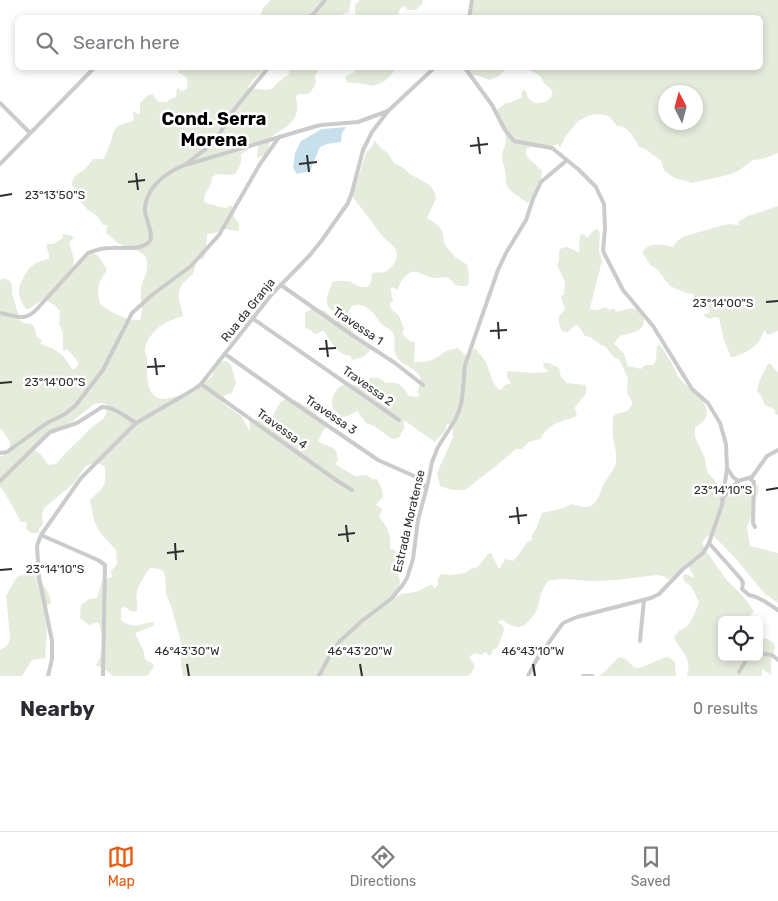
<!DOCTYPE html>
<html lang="en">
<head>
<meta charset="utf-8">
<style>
	body { margin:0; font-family:Rubik,sans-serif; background:#f2f2f3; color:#2b2b33 }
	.controls { position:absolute; right:15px; bottom:15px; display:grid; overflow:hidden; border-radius:8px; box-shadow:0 2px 8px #0003 }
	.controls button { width:45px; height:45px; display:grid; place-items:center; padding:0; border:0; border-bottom:1px solid #e1e1e2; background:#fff; color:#2b2b33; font:25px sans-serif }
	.compass { position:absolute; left:658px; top:85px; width:45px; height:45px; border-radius:50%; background:#fff; box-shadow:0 2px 8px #0003; rotate:354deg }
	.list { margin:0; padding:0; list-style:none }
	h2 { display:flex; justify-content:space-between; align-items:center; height:65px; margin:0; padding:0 20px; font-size:21px }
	h2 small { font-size:16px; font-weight:400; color:#7c7c81 }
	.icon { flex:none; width:28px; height:28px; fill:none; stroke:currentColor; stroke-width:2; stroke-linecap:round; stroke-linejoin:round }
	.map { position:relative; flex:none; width:778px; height:676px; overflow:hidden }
	.search { position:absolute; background:#fff; box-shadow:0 2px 8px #0003; left:15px; right:15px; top:15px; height:55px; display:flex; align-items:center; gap:12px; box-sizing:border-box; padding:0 18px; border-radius:8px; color:#7c7c81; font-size:19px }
	.sheet { height:155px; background:#fff }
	nav { display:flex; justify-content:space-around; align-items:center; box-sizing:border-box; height:70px; border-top:1px solid #e1e1e2; background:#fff; font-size:14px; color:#7c7c81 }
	nav a { display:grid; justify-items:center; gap:2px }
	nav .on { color:#ea580c }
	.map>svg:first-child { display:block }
</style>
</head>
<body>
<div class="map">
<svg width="778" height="676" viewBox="0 0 778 676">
	<rect width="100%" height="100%" fill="#fff"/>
	<g fill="#e5ecdc" fill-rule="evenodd">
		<path d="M 271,0 L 351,0 L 349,12 L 336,17 L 263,18 L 261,15 L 263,8 Z"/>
		<path d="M 360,0 L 423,0 L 422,4 L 416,10 L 408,10 L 404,6 C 399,8 398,13 398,17 L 357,17 C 354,11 353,5 360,0 Z"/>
		<path d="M 472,0 L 778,0 L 778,153 L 763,159 L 753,160 L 738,171 L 728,175 L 692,183 L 675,178 L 667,173 L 664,170 L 661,160 C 653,156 647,148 639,147 C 635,138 628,126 617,126 L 609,116 L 597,114 L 588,116 L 578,121 L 565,137 L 560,148 L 558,144 L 545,148 L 531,147 L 526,149 C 525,162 535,160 539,169 L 542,170 C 543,181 535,191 530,200 L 528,203 C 523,200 508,190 507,186 C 505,181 506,175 505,170 C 504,165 501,160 502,155 C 503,149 506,145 506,140 C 505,129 499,120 494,110 L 498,109 L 506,103 L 512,102 L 517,99 L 521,98 L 522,91 L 523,90 L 526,91 C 530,112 555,101 552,92 C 551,88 547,86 544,83 C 543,81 542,78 540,76 C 536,73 530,70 526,68 L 760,68 L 760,18 L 467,18 ZM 666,92 L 696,92 L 696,122 L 666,122 Z"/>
		<path d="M 178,68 L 264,68 C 259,75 252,79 248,88 L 267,90 L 273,88 L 277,83 L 288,75 L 290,69 L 289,68 L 319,68 L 317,69 L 318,72 L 315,76 C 317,85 314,88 308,94 L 299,94 L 296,96 C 296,99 297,102 297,104 C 299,123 283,128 271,137 L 267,154 L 257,158 L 258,145 L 257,144 C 252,146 246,152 241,154 L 241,163 L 235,174 L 230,175 L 217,174 L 212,177 C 212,187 204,191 204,201 L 206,203 L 225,208 L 232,205 L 233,215 L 239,224 L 239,230 L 237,231 L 225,229 L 215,233 L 207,234 L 206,252 L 204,258 L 202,259 L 197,259 L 193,274 L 183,283 L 179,291 L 179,299 L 183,316 C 174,318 159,325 153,333 C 149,337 145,345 145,351 C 145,353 147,356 147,358 C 147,370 145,392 158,398 C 165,401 170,397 177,396 C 182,395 187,395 192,394 L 204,382 L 212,377 L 214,370 L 217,367 L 220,362 L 226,361 L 231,365 L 236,383 L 232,393 L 224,396 L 223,403 L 242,417 L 249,430 L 250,429 L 249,422 C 257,419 262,422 270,420 C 275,415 277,403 284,400 C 294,394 322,417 327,426 L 323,431 L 318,441 C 328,449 337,443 338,460 L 335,464 L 355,476 L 366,475 L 373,479 L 377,479 L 382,489 L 383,497 L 376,505 L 382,509 L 379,517 C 389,529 391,533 390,549 L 395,550 L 401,561 L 397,570 L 400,581 L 399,587 L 387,603 L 401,594 L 416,592 L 430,585 L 433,585 L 434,588 L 435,588 L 438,585 L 438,579 L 441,574 L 450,575 L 465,573 L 470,569 L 478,567 L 489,553 L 491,553 C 493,558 497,563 498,568 L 500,568 L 505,559 L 513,561 L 519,554 L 527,542 L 532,540 L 532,535 L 536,529 L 542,513 L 563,508 L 572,504 C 580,507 590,510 596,501 C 600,496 601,489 604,483 C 610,474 617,468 616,456 C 616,450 614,443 613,437 C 612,431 613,424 613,417 L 616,414 L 627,411 L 632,405 L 632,402 L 627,393 L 628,379 L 619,359 L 614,358 L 606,347 L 601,345 L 590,337 L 585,336 L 578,325 L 574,326 L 568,332 L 562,331 C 558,322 556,317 565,310 L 561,296 L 564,294 L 565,282 L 557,265 L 559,261 L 559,250 C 569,243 570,250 579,252 L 580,235 L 584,234 L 587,238 L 593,231 L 598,229 L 600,234 L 599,251 L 602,261 L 590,308 C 595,312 600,309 605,307 L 610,310 L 613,308 L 617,312 C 624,310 633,305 639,311 C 647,319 645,329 634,332 C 630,334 626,334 622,335 C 618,337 617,341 614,343 L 624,354 L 628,366 L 641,369 L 645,365 L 652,365 L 655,363 L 656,358 L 657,346 L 657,345 L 660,345 C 664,350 667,356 671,362 C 674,367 676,374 680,379 C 687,388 712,402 706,417 C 705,421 698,425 695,428 L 695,437 L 705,458 L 706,466 L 708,473 L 714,479 L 722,499 C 733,487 739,483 755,486 L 759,484 L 758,494 L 752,508 L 753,511 L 747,527 L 750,546 L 778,553 L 778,603 L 765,594 L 735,558 L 712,534 L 706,537 L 702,543 L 709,555 L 726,579 L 743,596 L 754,611 L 747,620 L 722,620 L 722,657 L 759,657 L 759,638 L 768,639 L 774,643 L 775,647 L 771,662 L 771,675 L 762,669 L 762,676 L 687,676 C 692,657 682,653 674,638 L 679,631 L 688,626 L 695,613 L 699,602 L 691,586 L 685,582 L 683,578 L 683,575 L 686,574 L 695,578 L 687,564 L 669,580 L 666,577 L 658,575 C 638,577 615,581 595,581 C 579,581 564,577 548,581 C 546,585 543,588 542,592 C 539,597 540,600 538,606 C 536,613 526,628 517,627 C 512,627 507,623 503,620 L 499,621 L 498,622 L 503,626 L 504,630 L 498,647 L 493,650 L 490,656 L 485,652 L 482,655 L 475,653 L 470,656 L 470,659 L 475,666 L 472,672 L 469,676 L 183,676 L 181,665 L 181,642 L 171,606 L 166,594 L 165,575 L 163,571 L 160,569 L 150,568 C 147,570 140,584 138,588 C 137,591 137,594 136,597 L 137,601 L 137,610 L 134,612 L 129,610 L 125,607 L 121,608 L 121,620 C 135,630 138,624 152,622 L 154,623 L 153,626 L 135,633 L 144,652 L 145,659 L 153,664 L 154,667 L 147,676 L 113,676 L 107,671 L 96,665 C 104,655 104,632 98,622 L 89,625 L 80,618 L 81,605 L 89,599 L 97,598 L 102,581 L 112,577 L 111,571 L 117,564 L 116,550 L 102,535 L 97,527 L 94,520 L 90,500 C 104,487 106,488 105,467 L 99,463 L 91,464 L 85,467 L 74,483 L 44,508 L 42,515 L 43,525 L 39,528 L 39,532 C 34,535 29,533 26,528 L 27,524 L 26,522 L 21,522 L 5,493 L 0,487 L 0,457 C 4,455 11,448 10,442 C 10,441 4,434 3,431 L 0,429 L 0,281 L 3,278 L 10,281 L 12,285 L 12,293 L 20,321 L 24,323 L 32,324 L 34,327 L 37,337 L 42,340 L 40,344 C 49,346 61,352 66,360 C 69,364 70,367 74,370 L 78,365 L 79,363 L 67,349 L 64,351 L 63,350 L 63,333 L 59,324 L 60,311 L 53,304 L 44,299 L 29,309 L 26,309 C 22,303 19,298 19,291 C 19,285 22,280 24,276 C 30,265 37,261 49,259 C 50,253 46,249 47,244 L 53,244 L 63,238 L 62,235 L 64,234 L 74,237 L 69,243 L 74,259 L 73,266 L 88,252 L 91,251 L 99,257 L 107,270 C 98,283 96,289 100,304 C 111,312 126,321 140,320 C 144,307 140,301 141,289 C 141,282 147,275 147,267 C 150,249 129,250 118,243 C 113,240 111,236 106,233 L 107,225 L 103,225 L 98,217 L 87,209 L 76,196 L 72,184 L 73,179 L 76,175 L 84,170 L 93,159 L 104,159 C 106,153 108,149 110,144 C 113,137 112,130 118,126 C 123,123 129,123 134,120 L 133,111 L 138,114 L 140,114 L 140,103 L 147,96 L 152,94 L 158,102 L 167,102 L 170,99 L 176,97 L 177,87 L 181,91 L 187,89 C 188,79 189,77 179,73 ZM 100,403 L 106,404 C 106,408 107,413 105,416 C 102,422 94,424 90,429 C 79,441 66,451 56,464 L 49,465 C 44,460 40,451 33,450 L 51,433 L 73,421 L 94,404 Z"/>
		<path d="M 356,68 L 396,68 C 393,73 388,80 381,83 C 379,84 376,84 374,86 L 358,83 L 347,83 L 345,77 C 348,74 354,74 356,70 Z"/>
		<path d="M 463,68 L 507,68 L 499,76 L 489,80 L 477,75 L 471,75 Z"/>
		<path d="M 374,140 L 382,149 L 388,153 L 394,163 L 402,167 L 410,174 L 428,184 L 431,187 L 435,193 L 436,199 L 427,218 L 438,225 L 443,233 L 444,242 L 446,246 L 455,257 L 466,264 L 468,267 L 469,281 L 468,285 L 466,286 L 461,286 L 455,285 C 445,273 447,279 434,278 C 423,277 416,266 406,276 C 401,281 399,284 398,290 L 392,287 L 391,288 L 391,291 L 393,301 L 390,303 L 390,306 L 393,311 C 402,315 400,321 404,328 L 402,334 L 410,341 L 415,342 L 414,362 C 421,362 427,362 434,359 C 443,355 443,350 456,349 L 457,347 L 465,355 L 467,356 L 475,348 L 486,362 L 493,382 L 499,390 L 502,389 L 505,385 L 511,383 C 508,379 505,376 508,371 L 534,373 L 548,372 L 548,370 L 543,367 L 544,367 L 543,365 L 544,363 L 549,363 L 559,368 L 561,377 L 567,383 L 586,385 L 586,394 L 575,407 L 575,409 L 577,414 L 575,417 C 571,419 567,419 563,421 C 551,424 546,429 540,439 L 529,442 L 522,449 L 516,449 L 492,469 L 465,490 L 453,490 L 440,486 L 437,473 L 453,437 L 452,425 L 447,424 L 445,431 L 435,442 L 405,421 L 404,421 L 404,429 L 401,433 L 400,436 L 398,438 L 392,439 L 374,426 L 366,423 L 360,415 L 358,411 C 352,413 348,417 342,417 C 339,414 335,411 333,408 C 329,399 337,386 345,384 C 351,383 356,386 362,387 L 367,383 L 370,378 C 378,377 380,378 386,383 C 400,382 401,384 409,396 L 416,397 L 419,396 C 416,388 422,383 420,377 C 418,369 401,365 397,357 C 392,351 396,342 394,335 C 392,329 386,328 382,324 C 376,318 370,305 359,305 C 357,304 354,306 352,306 L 347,314 L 351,322 L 356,327 L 356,328 L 351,328 L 351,330 L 370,349 C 367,357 359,358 352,360 L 351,356 C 336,354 332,343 324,331 L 321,331 L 319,333 L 315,334 L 309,329 L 305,328 L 305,313 L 314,308 L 325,311 L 337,321 L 344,321 L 344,319 C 341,318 339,316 337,314 C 335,312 332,311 330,309 C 323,302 330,289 333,281 C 338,281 346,280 351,282 C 357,285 360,288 368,287 L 371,282 L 372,273 C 376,272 380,273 384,272 C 391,270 400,258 396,250 C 393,244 384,239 380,233 C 371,221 363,209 353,198 L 351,195 L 352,191 L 358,178 L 366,153 L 373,145 Z"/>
		<path d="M 778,206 L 778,331 L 768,335 L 764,330 C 763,334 760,340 757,344 C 752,349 738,357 731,357 L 724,340 L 719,318 L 715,317 L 709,319 L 703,315 L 710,312 L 708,307 L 708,300 C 702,302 696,300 693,294 L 686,293 L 670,286 L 656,268 L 650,265 L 642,252 C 649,242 663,244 673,247 L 678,240 L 685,236 L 724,225 L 730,224 L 738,225 L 739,221 L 748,216 Z"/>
		<path d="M 768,364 L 771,364 L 775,370 L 778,372 L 778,415 L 774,413 L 775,410 L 774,409 L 766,406 C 762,401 762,395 757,391 C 758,381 763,373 768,364 Z"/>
		<path d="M 38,570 C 39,574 39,579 42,583 C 47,592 49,590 51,603 L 44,608 L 47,629 L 45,658 L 32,660 L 22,676 L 0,676 L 0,650 C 8,645 9,645 10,636 L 6,595 C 11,589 13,581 18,576 L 25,575 Z"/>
		<path d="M 619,657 C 622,658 625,658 627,660 C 630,663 632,667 637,668 C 643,668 659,658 668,657 L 675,662 L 676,676 L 599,676 C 607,672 612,663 619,657 Z"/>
	</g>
	<path fill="#c8e0ec" d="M 346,127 L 342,133 L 341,142 L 327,144 L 320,147 L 310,171 L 297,174 L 293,168 L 295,153 L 301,141 L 322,129 Z"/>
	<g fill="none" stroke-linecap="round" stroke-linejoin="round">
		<g stroke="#cbcbcb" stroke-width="4">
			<path d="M 310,18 L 325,0"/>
			<path d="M 469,18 L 472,0"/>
			<path d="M 465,68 L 492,105 L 505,130 L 514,141 L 552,148 L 578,169 L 596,187 L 604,204 L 605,228 L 603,251 L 623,290 L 653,326 L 692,389 L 708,403 L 720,423 L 726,444 L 727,468 L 722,505 L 709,543 L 703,553 L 683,569 L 659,594 L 651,598 L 577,617 L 563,623 L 537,659 L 528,676"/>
			<path d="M 0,103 L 30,133"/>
			<path d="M 0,164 L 94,68"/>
			<path d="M 186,164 L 212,144 L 217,138 L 233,111 L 268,68"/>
			<path d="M 281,285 L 352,335 L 395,363 L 423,385"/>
			<path d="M 0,313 C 16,316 25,322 37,309 L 88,253 C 95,250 103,248 111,248 C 122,247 140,251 149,242 C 155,236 146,220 145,212 C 144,189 164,174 182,166 L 313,127 L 321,125 L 358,122 L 388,111"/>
			<path d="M 252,318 L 399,420"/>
			<path d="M 225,354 L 290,400 L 378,460 L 414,476 L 426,488"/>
			<path d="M 201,384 L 336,480 L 352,490"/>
			<path d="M 0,453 L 7,452 L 47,423 L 65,414 L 76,405 L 103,370 L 132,313 L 152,295 L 191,266 L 219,235 L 260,164 L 279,137"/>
			<path d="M 727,468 L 733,477 L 738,481"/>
			<path d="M 749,478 L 754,482 L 753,523 L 755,527"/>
			<path d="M 0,481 L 50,432 L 77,423 L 102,407 C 114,407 126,417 136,423"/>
			<path d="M 738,481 L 752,477 L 767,456 L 778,450"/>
			<path d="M 722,499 L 738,481"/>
			<path d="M 41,535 L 81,478 L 136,423 L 193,390 L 201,384 L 272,294 L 310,255 L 322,240 L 348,203 L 352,192 L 363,150 L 372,132 L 388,111 L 434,68"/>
			<path d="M 709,543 L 741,579 L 743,583 L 742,589 L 749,595 L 756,597 L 764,601 L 778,610"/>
			<path d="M 640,641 L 644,600"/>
			<path d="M 759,653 L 772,655 L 778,660"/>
			<path d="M 739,672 L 748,657"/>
			<path d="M 48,676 L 52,659 L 52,641 L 39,577 L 37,546 L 41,535 L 98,560 L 105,565 L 103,676"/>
			<path d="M 319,676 L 329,657 L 340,641 L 363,620 L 391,599 L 402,586 L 407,578 L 413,559 L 418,520 L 428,483 L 432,462 L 438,447 L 455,420 L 459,411 L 462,400 L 465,365 L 498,270 L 506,253 L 526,220 L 533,199 L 541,182 L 567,160"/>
			<path d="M 583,676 L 592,676"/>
		</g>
	</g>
	<path fill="none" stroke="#2e2e2e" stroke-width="2" d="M 478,137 L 480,154M 470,146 L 488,144M 307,155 L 309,172M 299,164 L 317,162M 136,173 L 138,190M 128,182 L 145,180M 0,196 L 12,194M 766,302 L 778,301M 498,322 L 499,339M 490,331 L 507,330M 326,340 L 328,357M 319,349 L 336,348M 155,358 L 157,375M 147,367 L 165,366M 0,383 L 12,382M 766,490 L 778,488M 517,507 L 519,524M 509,517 L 527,515M 346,525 L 348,542M 338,535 L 355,533M 175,543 L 176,560M 167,553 L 184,551M 0,570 L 12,569M 187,664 L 189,676M 360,664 L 362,676M 533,664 L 535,676"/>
	<g text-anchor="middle" stroke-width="5" stroke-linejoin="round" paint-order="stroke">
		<g font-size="12" fill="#2e2e2e" stroke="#fff">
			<text transform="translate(248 310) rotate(-51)" y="4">Rua da Granja</text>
			<text transform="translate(358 326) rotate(34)" y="4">Travessa 1</text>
			<text transform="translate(368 386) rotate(35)" y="4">Travessa 2</text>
			<text transform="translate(331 415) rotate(34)" y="4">Travessa 3</text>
			<text transform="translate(282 429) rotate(36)" y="4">Travessa 4</text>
			<text transform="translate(409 521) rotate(-77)" y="4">Estrada Moratense</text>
		</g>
		<g font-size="18" font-weight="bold" fill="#000" stroke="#fff">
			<text x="214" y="125">Cond. Serra<tspan x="214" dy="21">Morena</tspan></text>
		</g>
	</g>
	<g font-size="12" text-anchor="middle" fill="#2e2e2e" stroke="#fff" stroke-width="5" stroke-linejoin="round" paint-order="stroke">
		<text x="55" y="199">23°13'50"S</text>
		<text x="723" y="307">23°14'00"S</text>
		<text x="55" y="386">23°14'00"S</text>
		<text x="723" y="494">23°14'10"S</text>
		<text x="55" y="573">23°14'10"S</text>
		<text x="187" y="655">46°43'30"W</text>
		<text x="360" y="655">46°43'20"W</text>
		<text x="533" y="655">46°43'10"W</text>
	</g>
</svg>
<div class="controls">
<button><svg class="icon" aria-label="locate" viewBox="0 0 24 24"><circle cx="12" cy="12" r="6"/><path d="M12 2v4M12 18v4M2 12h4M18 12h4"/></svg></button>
</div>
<svg class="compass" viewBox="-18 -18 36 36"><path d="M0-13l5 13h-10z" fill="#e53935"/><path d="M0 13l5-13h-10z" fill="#7c7c81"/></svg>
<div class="search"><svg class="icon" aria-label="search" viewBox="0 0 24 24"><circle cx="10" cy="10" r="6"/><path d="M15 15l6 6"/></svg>Search here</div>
</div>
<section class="sheet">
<h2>Nearby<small>0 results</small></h2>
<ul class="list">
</ul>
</section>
<nav>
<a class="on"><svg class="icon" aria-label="map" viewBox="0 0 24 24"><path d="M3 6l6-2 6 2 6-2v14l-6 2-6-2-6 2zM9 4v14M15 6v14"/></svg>Map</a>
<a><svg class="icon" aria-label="directions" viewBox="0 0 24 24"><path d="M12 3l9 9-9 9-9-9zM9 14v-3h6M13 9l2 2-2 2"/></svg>Directions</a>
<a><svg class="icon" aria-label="saved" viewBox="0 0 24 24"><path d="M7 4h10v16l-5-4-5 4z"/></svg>Saved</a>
</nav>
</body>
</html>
